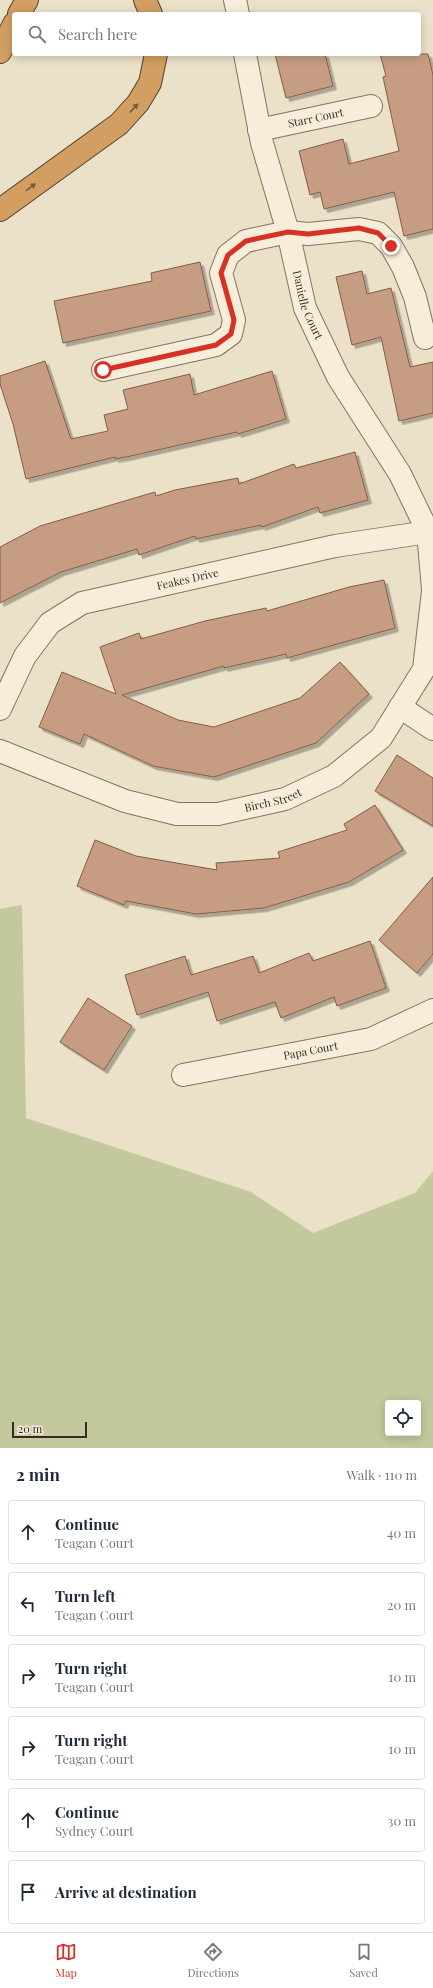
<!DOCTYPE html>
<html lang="en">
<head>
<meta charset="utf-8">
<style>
	body { margin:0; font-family:"Playfair Display",serif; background:#f6f6f7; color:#1f2937 }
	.controls { position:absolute; right:12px; bottom:12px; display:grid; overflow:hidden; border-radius:4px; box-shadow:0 2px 10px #0003 }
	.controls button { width:36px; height:36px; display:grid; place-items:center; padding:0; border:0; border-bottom:1px solid #e0e1e3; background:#fff; color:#1f2937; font:20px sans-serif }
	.scale { position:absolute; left:12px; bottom:10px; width:75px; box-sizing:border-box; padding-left:4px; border:2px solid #372b21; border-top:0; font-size:11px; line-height:14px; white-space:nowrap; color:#372b21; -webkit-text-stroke:3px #f3ead7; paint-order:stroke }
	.stop { position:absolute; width:12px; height:12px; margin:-9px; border:3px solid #d93025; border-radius:50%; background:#fff }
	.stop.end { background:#d93025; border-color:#fff; box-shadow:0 1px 4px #0008 }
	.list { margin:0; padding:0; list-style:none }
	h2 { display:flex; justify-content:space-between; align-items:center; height:52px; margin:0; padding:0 16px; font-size:17px }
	h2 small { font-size:13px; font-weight:400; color:#747a83 }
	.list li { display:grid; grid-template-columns:26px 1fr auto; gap:12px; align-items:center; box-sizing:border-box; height:64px; margin:0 8px 8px; padding:0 8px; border:1px solid #e0e1e3; border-radius:4px }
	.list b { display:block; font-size:15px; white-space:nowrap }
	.list p { margin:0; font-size:13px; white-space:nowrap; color:#747a83 }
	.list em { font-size:13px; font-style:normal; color:#747a83 }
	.icon { flex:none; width:22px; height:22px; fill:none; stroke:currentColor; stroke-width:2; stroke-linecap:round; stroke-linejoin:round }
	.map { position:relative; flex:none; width:433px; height:1448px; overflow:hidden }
	.search { position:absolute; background:#fff; box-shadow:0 2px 10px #0003; left:12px; right:12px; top:12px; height:44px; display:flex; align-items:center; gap:10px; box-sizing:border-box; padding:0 14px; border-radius:4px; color:#747a83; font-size:15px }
	.sheet { height:484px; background:#fff }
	nav { display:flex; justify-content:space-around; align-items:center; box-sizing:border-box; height:56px; border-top:1px solid #e0e1e3; background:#fff; font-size:11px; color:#747a83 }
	nav a { display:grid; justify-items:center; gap:2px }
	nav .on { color:#d93025 }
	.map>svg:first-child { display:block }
</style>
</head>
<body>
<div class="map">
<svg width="433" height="1448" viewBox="0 0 433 1448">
	<defs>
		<filter id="shadow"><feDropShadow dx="3.5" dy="3.5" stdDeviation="0" flood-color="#0004"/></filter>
	</defs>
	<rect width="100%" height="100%" fill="#ebe0c8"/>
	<path fill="#c4c89d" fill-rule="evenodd" d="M 22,905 L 26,1118 L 251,1192 L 313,1233 L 415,1193 L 433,1171 L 433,1448 L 0,1448 L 0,909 ZM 388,1403 L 418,1403 L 418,1433 L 388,1433 Z"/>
	<g fill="#c69d82" stroke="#835d47" filter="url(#shadow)">
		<path d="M 275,54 L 325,54 L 333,86 L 286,98 Z"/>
		<path d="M 380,54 L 428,54 L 433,75 L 433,229 L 404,236 L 394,192 L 324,209 L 320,192 L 310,195 L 299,151 L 343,139 L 349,164 L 399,151 L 383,77 L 386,76 Z"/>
		<path d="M 200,262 L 211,311 L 63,343 L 54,301 L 152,281 L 151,273 Z"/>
		<path d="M 362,271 L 367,294 L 391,288 L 410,367 L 433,362 L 433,413 L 399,421 L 381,337 L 352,345 L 336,277 Z"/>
		<path d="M 45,361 L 71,439 L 108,431 L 104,415 L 128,409 L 123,390 L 190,374 L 194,395 L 272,371 L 286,419 L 238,434 L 237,432 L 131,456 L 115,459 L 115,457 L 26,479 L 13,424 L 0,384 L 0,376 Z"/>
		<path d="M 355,452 L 368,500 L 320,513 L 318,507 L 262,527 L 261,525 L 196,539 L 195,536 L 139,555 L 137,549 L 61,572 L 0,603 L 0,547 L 40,526 L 155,492 L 156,496 L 175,490 L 238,478 L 239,484 L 294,464 L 296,468 Z"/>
		<path d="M 384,580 L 395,628 L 287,658 L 286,654 L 224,668 L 224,666 L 122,695 L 178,720 L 214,727 L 300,698 L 340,662 L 369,694 L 316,743 L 214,777 L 153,766 L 84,734 L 80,744 L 39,727 L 62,672 L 116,694 L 100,647 L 139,633 L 141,639 L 205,621 L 266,608 L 267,611 L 349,587 Z"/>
		<path d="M 397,755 L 433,778 L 433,826 L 375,791 Z"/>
		<path d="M 375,805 L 403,850 L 349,882 L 264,908 L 196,914 L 126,901 L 124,905 L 77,886 L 95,840 L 136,856 L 217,870 L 216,863 L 280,858 L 278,852 L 347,830 L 344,824 Z"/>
		<path d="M 433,877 L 433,954 L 417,973 L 379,940 Z"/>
		<path d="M 370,941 L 386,988 L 337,1006 L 334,997 L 281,1018 L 275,1002 L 217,1021 L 208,992 L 137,1015 L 125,975 L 185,956 L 191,975 L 253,956 L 259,973 L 309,953 L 313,961 Z"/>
		<path d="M 88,998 L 132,1026 L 104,1070 L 60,1042 Z"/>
	</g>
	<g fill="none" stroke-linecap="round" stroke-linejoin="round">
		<g stroke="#85735f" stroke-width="24">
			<g id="street">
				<path d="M 235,0 L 238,14"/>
				<path id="s1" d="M 245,54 L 262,143 L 288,232 L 305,308 L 338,377 L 400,474 L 428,532 L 433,589"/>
				<path id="s2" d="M 259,130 L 371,106"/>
				<path d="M 103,370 L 216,345 L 231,334 L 234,320 L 221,273 L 228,255 L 246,241 L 288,232 L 308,234 L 359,229 L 378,233 L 391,246 L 403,267 L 415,297 L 425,338"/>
				<path d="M 400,707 L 433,729"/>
				<path id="s3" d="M 0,709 L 25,656 L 50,623 L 82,603 L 335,546 L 428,532"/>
				<path id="s4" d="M 0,751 L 125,801 L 177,814 L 218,814 L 285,799 L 334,776 L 381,738 L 424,669 L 433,591"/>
				<path id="s5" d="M 183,1075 L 371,1039 L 433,1010"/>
			</g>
		</g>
		<g stroke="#544132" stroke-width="24">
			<g id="highway">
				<path d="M 145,0 L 151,14"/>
				<path d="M 19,14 L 27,0"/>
				<path d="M 0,52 L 14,24"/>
				<path d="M 0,210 L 119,124 L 138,103 L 150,83 L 156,54"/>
			</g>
		</g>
		<use href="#street" stroke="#f6eedb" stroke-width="22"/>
		<use href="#highway" stroke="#d29e62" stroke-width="22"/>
	</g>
	<defs><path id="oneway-solid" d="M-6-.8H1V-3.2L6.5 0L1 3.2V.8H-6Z"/></defs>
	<g fill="#75593b">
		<use href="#oneway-solid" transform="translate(134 108) rotate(-47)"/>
		<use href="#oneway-solid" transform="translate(31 187) rotate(-36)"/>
	</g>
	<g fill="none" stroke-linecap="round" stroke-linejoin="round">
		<path stroke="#d93025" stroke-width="5" d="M 103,370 L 216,345 L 231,334 L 234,320 L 221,273 L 228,255 L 246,241 L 288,232 L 308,234 L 359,228 L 378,233 L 391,246"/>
	</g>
	<g text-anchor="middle" stroke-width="3.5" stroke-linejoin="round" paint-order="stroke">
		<g font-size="11" fill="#372b21" stroke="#f3ead7">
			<text dy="4" stroke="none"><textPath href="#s2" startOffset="58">Starr Court</textPath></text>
			<text dy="4" stroke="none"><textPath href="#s1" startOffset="259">Danielle Court</textPath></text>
			<text dy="4" stroke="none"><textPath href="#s3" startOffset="246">Feakes Drive</textPath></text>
			<text dy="4" stroke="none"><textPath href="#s4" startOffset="286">Birch Street</textPath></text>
			<text dy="4" stroke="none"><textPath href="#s5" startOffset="130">Papa Court</textPath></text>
		</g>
	</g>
</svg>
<div class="controls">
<button><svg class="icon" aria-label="locate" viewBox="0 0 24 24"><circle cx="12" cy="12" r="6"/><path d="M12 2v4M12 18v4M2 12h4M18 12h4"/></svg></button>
</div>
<div class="scale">20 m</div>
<div class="stop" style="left:103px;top:370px"></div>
<div class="stop end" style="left:391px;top:246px"></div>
<div class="search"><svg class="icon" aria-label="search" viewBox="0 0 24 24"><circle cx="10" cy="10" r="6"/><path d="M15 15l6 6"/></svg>Search here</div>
</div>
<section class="sheet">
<h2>2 min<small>Walk · 110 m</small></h2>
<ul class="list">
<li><svg class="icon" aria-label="ahead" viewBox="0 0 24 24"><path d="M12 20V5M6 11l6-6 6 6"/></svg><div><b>Continue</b><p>Teagan Court</p></div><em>40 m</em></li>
<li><svg class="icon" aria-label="left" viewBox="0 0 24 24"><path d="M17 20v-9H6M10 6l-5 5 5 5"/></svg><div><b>Turn left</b><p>Teagan Court</p></div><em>20 m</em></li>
<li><svg class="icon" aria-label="right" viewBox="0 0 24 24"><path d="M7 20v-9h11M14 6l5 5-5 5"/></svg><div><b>Turn right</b><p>Teagan Court</p></div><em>10 m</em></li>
<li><svg class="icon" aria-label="right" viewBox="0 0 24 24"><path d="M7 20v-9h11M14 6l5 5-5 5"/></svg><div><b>Turn right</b><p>Teagan Court</p></div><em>10 m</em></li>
<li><svg class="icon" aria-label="ahead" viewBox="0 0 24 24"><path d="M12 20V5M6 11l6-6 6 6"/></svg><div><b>Continue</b><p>Sydney Court</p></div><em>30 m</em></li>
<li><svg class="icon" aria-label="arrive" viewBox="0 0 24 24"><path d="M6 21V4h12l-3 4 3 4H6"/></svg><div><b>Arrive at destination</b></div></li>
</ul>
</section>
<nav>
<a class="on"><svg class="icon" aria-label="map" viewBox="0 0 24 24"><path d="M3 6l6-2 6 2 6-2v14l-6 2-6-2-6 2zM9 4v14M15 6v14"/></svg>Map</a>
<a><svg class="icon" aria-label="directions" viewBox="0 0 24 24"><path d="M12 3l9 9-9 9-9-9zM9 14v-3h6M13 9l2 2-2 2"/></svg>Directions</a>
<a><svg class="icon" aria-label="saved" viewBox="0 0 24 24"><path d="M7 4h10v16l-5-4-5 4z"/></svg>Saved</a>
</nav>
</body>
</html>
